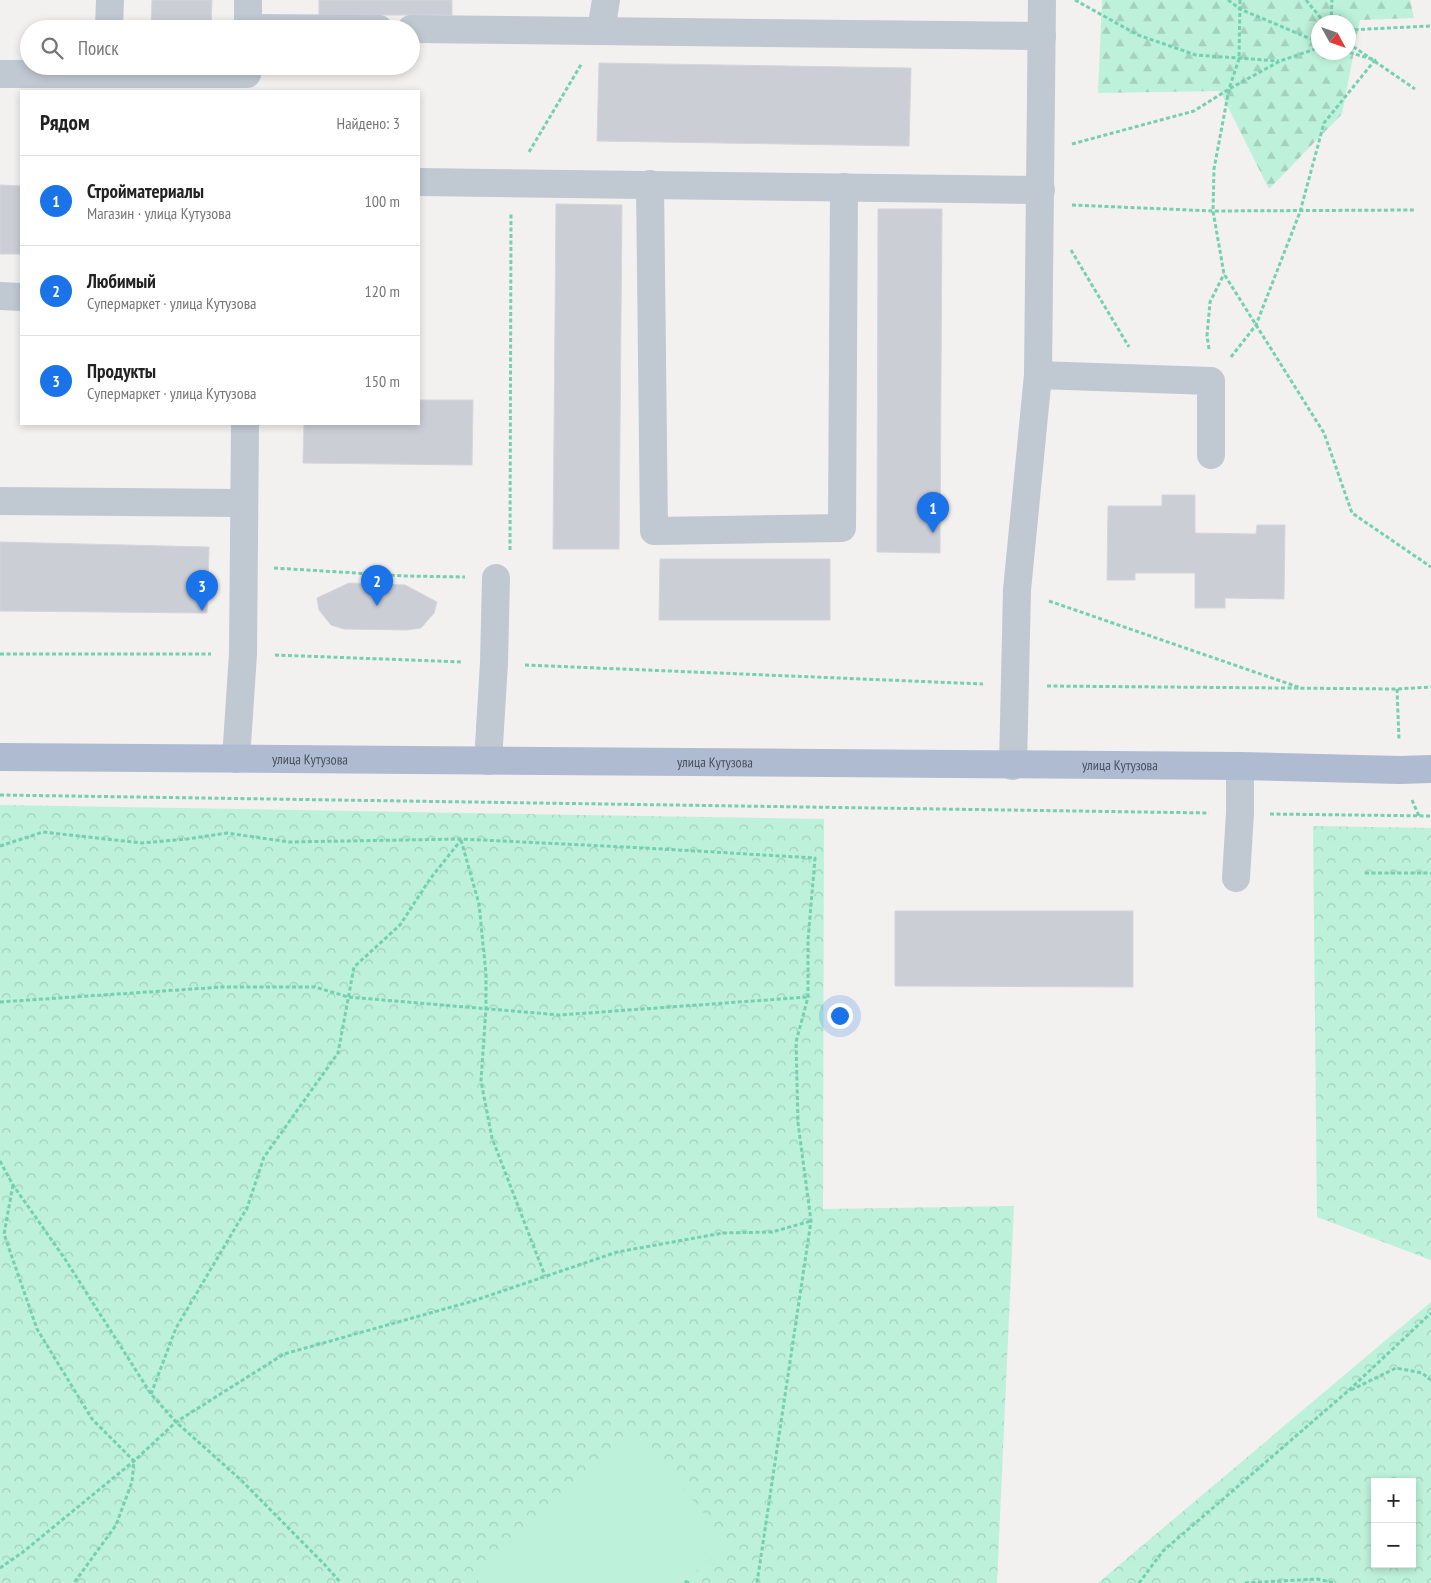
<!DOCTYPE html>
<html lang="ru">
<head>
<meta charset="utf-8">
<style>
	body { margin:0; font-family:"PT Sans Narrow",sans-serif; background:#f6f6f6; color:#222 }
	.controls { position:absolute; right:15px; bottom:15px; display:grid; overflow:hidden; border-radius:0px; box-shadow:0 2px 8px #0003 }
	.controls button { width:45px; height:45px; display:grid; place-items:center; padding:0; border:0; border-bottom:1px solid #e0e0e0; background:#fff; color:#222; font:25px sans-serif }
	.compass { position:absolute; left:1311px; top:15px; width:45px; height:45px; border-radius:50%; background:#fff; box-shadow:0 2px 8px #0003; rotate:130deg }
	.you { position:absolute; left:839px; top:1015px; width:18px; height:18px; margin:-12px; border:4px solid #fff; border-radius:50%; background:#1a73e8; box-shadow:0 0 0 8px #1a73e833 }
	.badge { display:grid; place-items:center; width:32px; height:32px; border-radius:50%; background:#1a73e8; color:#fff; font-size:16px; font-weight:700 }
	.pin { position:absolute; translate:-50% -41px; filter:drop-shadow(0 1px 2px #0008) }
	.pin::after { content:''; position:absolute; top:26px; width:18px; height:15px; background:inherit; clip-path:polygon(0 0,100% 0,50% 100%) }
	.list { margin:0; padding:0; list-style:none }
	h2 { display:flex; justify-content:space-between; align-items:center; height:65px; margin:0; padding:0 20px; font-size:21px }
	h2 small { font-size:16px; font-weight:400; color:#767676 }
	.list li { display:grid; grid-template-columns:32px 1fr auto; gap:15px; align-items:center; box-sizing:border-box; height:90px; padding:0 20px; border-top:1px solid #e0e0e0 }
	.list b { display:block; font-size:19px; white-space:nowrap }
	.list p { margin:0; font-size:16px; white-space:nowrap; color:#767676 }
	.list em { font-size:16px; font-style:normal; color:#767676 }
	.icon { flex:none; width:28px; height:28px; fill:none; stroke:currentColor; stroke-width:2; stroke-linecap:round; stroke-linejoin:round }
	.map { position:relative; flex:none; width:1431px; height:1583px; overflow:hidden }
	.search { position:absolute; background:#fff; box-shadow:0 2px 8px #0003; left:20px; top:20px; width:400px; height:55px; display:flex; align-items:center; gap:12px; box-sizing:border-box; padding:0 18px; border-radius:28px; color:#767676; font-size:19px }
	.panel { position:absolute; background:#fff; box-shadow:0 2px 8px #0003; left:20px; top:90px; width:400px; height:335px; border-radius:0px }
	.map>svg:first-child { display:block }
</style>
</head>
<body>
<div class="map">
<svg width="1431" height="1583" viewBox="0 0 1431 1583">
	<defs>
		<pattern id="forest-firs" width="22" height="20" patternUnits="userSpaceOnUse" patternTransform="scale(1.25)"><rect width="22" height="20" fill="#bdf1d9"/><path d="M5 1l3.5 6h-7zM16 11l3.5 6h-7z" fill="#a4d0bd"/></pattern>
		<pattern id="park-crowns" width="20" height="18" patternUnits="userSpaceOnUse" patternTransform="scale(1.25)"><rect width="20" height="18" fill="#bdf1d9"/><path d="M2 6a3 3 0 1 1 6 0M12 15a3 3 0 1 1 6 0" fill="none" stroke="#a4d0bd"/></pattern>
	</defs>
	<rect width="100%" height="100%" fill="#f3f0f0"/>
	<path fill="url(#forest-firs)" fill-rule="evenodd" d="M 1102,0 L 1410,0 L 1414,18 L 1360,20 L 1342,114 L 1269,189 L 1220,91 L 1098,93 ZM 1348,22 L 1348,52 L 1318,52 L 1318,22 Z"/>
	<g fill="url(#park-crowns)" fill-rule="evenodd">
		<path d="M 0,805 L 824,819 L 823,1209 L 1014,1206 L 997,1583 L 0,1583 Z"/>
		<path d="M 1313,826 L 1431,828 L 1431,1260 L 1317,1217 Z"/>
		<path d="M 1431,1302 L 1431,1583 L 1098,1583 ZM 1375,1482 L 1412,1482 L 1412,1564 L 1375,1564 Z"/>
	</g>
	<path fill="#bdf1d9" d="M 639,1434 L 729,1544 L 682,1583 L 480,1583 L 471,1573 Z"/>
	<g fill="#ccced6" stroke="#d4d5dc">
		<path d="M 152,0 L 212,0 L 211,29 L 151,29 Z"/>
		<rect x="319" y="0" width="133" height="15"/>
		<path d="M 599,63 L 911,68 L 909,146 L 597,141 Z"/>
		<path d="M 0,185 L 21,186 L 21,254 L 0,254 Z"/>
		<path d="M 556,204 L 622,205 L 619,549 L 553,549 Z"/>
		<path d="M 878,209 L 942,209 L 940,553 L 877,552 Z"/>
		<path d="M 419,400 L 473,400 L 472,465 L 303,463 L 304,424 L 419,424 Z"/>
		<path d="M 1162,495 L 1195,495 L 1195,533 L 1256,534 L 1257,525 L 1285,525 L 1284,599 L 1225,598 L 1225,608 L 1195,608 L 1195,573 L 1135,573 L 1135,580 L 1107,580 L 1108,506 L 1162,506 Z"/>
		<path d="M 0,542 L 209,547 L 207,613 L 0,611 Z"/>
		<path d="M 660,559 L 830,559 L 830,620 L 659,620 Z"/>
		<path d="M 349,583 L 405,585 L 437,602 L 434,613 L 421,628 L 407,630 L 344,629 L 331,625 L 319,610 L 317,598 Z"/>
		<path d="M 895,911 L 1133,911 L 1133,987 L 895,986 Z"/>
	</g>
	<g fill="none" stroke-linecap="round" stroke-linejoin="round">
		<g stroke="#74d1b0" stroke-width="3" stroke-dasharray="4 2.5" stroke-linecap="butt">
			<path d="M 1075,0 L 1138,35 L 1196,55 L 1279,61"/>
			<path d="M 1228,0 L 1240,9 L 1318,42"/>
			<path d="M 1240,0 L 1239,59 L 1229,89 L 1214,169 L 1213,211 L 1224,274 L 1324,433 L 1352,513 L 1431,567"/>
			<path d="M 1306,0 L 1324,22"/>
			<path d="M 1331,22 L 1332,0"/>
			<path d="M 1348,30 L 1431,26"/>
			<path d="M 1348,43 L 1415,89"/>
			<path d="M 1072,144 L 1194,111 L 1229,89 L 1280,61 L 1318,48"/>
			<path d="M 529,152 L 582,63"/>
			<path d="M 1072,205 L 1213,211 L 1414,210"/>
			<path d="M 1071,250 L 1129,347"/>
			<path d="M 1209,349 L 1207,336 L 1210,302 L 1224,274"/>
			<path d="M 1231,357 L 1256,325 L 1300,212 L 1324,123 L 1375,60 L 1348,52"/>
			<path d="M 510,550 L 511,213"/>
			<path d="M 274,568 L 405,576 L 465,577"/>
			<path d="M 1049,601 L 1301,688"/>
			<path d="M 0,654 L 211,654"/>
			<path d="M 275,655 L 463,662"/>
			<path d="M 525,665 L 983,684"/>
			<path d="M 1047,686 L 1397,689 L 1431,687"/>
			<path d="M 1397,689 L 1399,739"/>
			<path d="M 0,795 L 1209,813"/>
			<path d="M 1412,800 L 1419,816"/>
			<path d="M 1270,814 L 1431,816"/>
			<path d="M 461,840 L 479,904 L 486,974 L 486,1008 L 481,1081 L 492,1138 L 545,1276"/>
			<path d="M 0,846 L 43,832 L 142,843 L 187,839 L 227,833 L 289,842 L 461,839 L 645,848 L 815,858 L 808,940 L 808,997 L 796,1042 L 798,1123 L 811,1221 L 757,1583"/>
			<path d="M 1365,873 L 1431,873"/>
			<path d="M 0,1002 L 222,987 L 315,987 L 348,997 L 560,1015 L 808,997"/>
			<path d="M 0,1161 L 13,1185 L 65,1259 L 151,1394 L 176,1422 L 241,1480 L 325,1565 L 341,1583"/>
			<path d="M 13,1185 L 4,1234 L 37,1329 L 92,1419 L 134,1461 L 132,1482 L 116,1525 L 74,1583"/>
			<path d="M 1351,1390 L 1396,1368 L 1422,1373 L 1431,1380"/>
			<path d="M 151,1394 L 176,1328 L 247,1208 L 264,1157 L 338,1053 L 354,967 L 400,925 L 430,879 L 461,840"/>
			<path d="M 0,1568 L 23,1552 L 134,1461 L 176,1422 L 284,1354 L 473,1301 L 617,1252 L 723,1233 L 772,1232 L 811,1221"/>
			<path d="M 685,1581 L 689,1583"/>
			<path d="M 1139,1583 L 1163,1551 L 1348,1391 L 1431,1313"/>
			<path d="M 1245,1583 L 1317,1579 L 1336,1583"/>
		</g>
		<g stroke="#c0c8d2" stroke-width="28">
			<path d="M 248,28 L 379,29"/>
			<path d="M 109,29 L 110,0"/>
			<path d="M 248,29 L 248,0"/>
			<path d="M 411,29 L 1042,36"/>
			<path d="M 601,30 L 606,0"/>
			<path d="M 0,74 L 247,74"/>
			<path d="M 419,182 L 1041,190"/>
			<path d="M 650,184 L 654,531 L 842,528 L 844,187"/>
			<path d="M 0,296 L 21,297"/>
			<path d="M 1038,375 L 1211,381 L 1211,455"/>
			<path d="M 0,501 L 244,503"/>
			<path d="M 236,759 L 243,654 L 245,424"/>
			<path d="M 488,761 L 494,663 L 496,578"/>
			<path d="M 1013,766 L 1017,590 L 1038,375 L 1042,0"/>
			<path d="M 1236,878 L 1240,813 L 1240,766"/>
		</g>
		<path stroke="#afbbd0" stroke-width="28" id="s1" d="M 0,757 L 1240,766 L 1400,770 L 1431,769"/>
	</g>
	<g text-anchor="middle" stroke-width="4" stroke-linejoin="round" paint-order="stroke">
		<g font-size="14" fill="#47505f" stroke="#fff">
			<text dy="5" stroke="none"><textPath href="#s1" startOffset="310">улица Кутузова</textPath></text>
			<text dy="5" stroke="none"><textPath href="#s1" startOffset="715">улица Кутузова</textPath></text>
			<text dy="5" stroke="none"><textPath href="#s1" startOffset="1120">улица Кутузова</textPath></text>
		</g>
	</g>
</svg>
<div class="controls">
<button>+</button>
<button>−</button>
</div>
<svg class="compass" viewBox="-18 -18 36 36"><path d="M0-13l5 13h-10z" fill="#e53935"/><path d="M0 13l5-13h-10z" fill="#767676"/></svg>
<div class="you"></div>
<div class="pin badge" style="left:933px;top:533px">1</div>
<div class="pin badge" style="left:377px;top:606px">2</div>
<div class="pin badge" style="left:202px;top:611px">3</div>
<div class="search"><svg class="icon" aria-label="search" viewBox="0 0 24 24"><circle cx="10" cy="10" r="6"/><path d="M15 15l6 6"/></svg>Поиск</div>
<section class="panel">
<h2>Рядом<small>Найдено: 3</small></h2>
<ul class="list">
<li><span class="badge">1</span><div><b>Стройматериалы</b><p>Магазин · улица Кутузова</p></div><em>100 m</em></li>
<li><span class="badge">2</span><div><b>Любимый</b><p>Супермаркет · улица Кутузова</p></div><em>120 m</em></li>
<li><span class="badge">3</span><div><b>Продукты</b><p>Супермаркет · улица Кутузова</p></div><em>150 m</em></li>
</ul>
</section>
</div>
</body>
</html>
